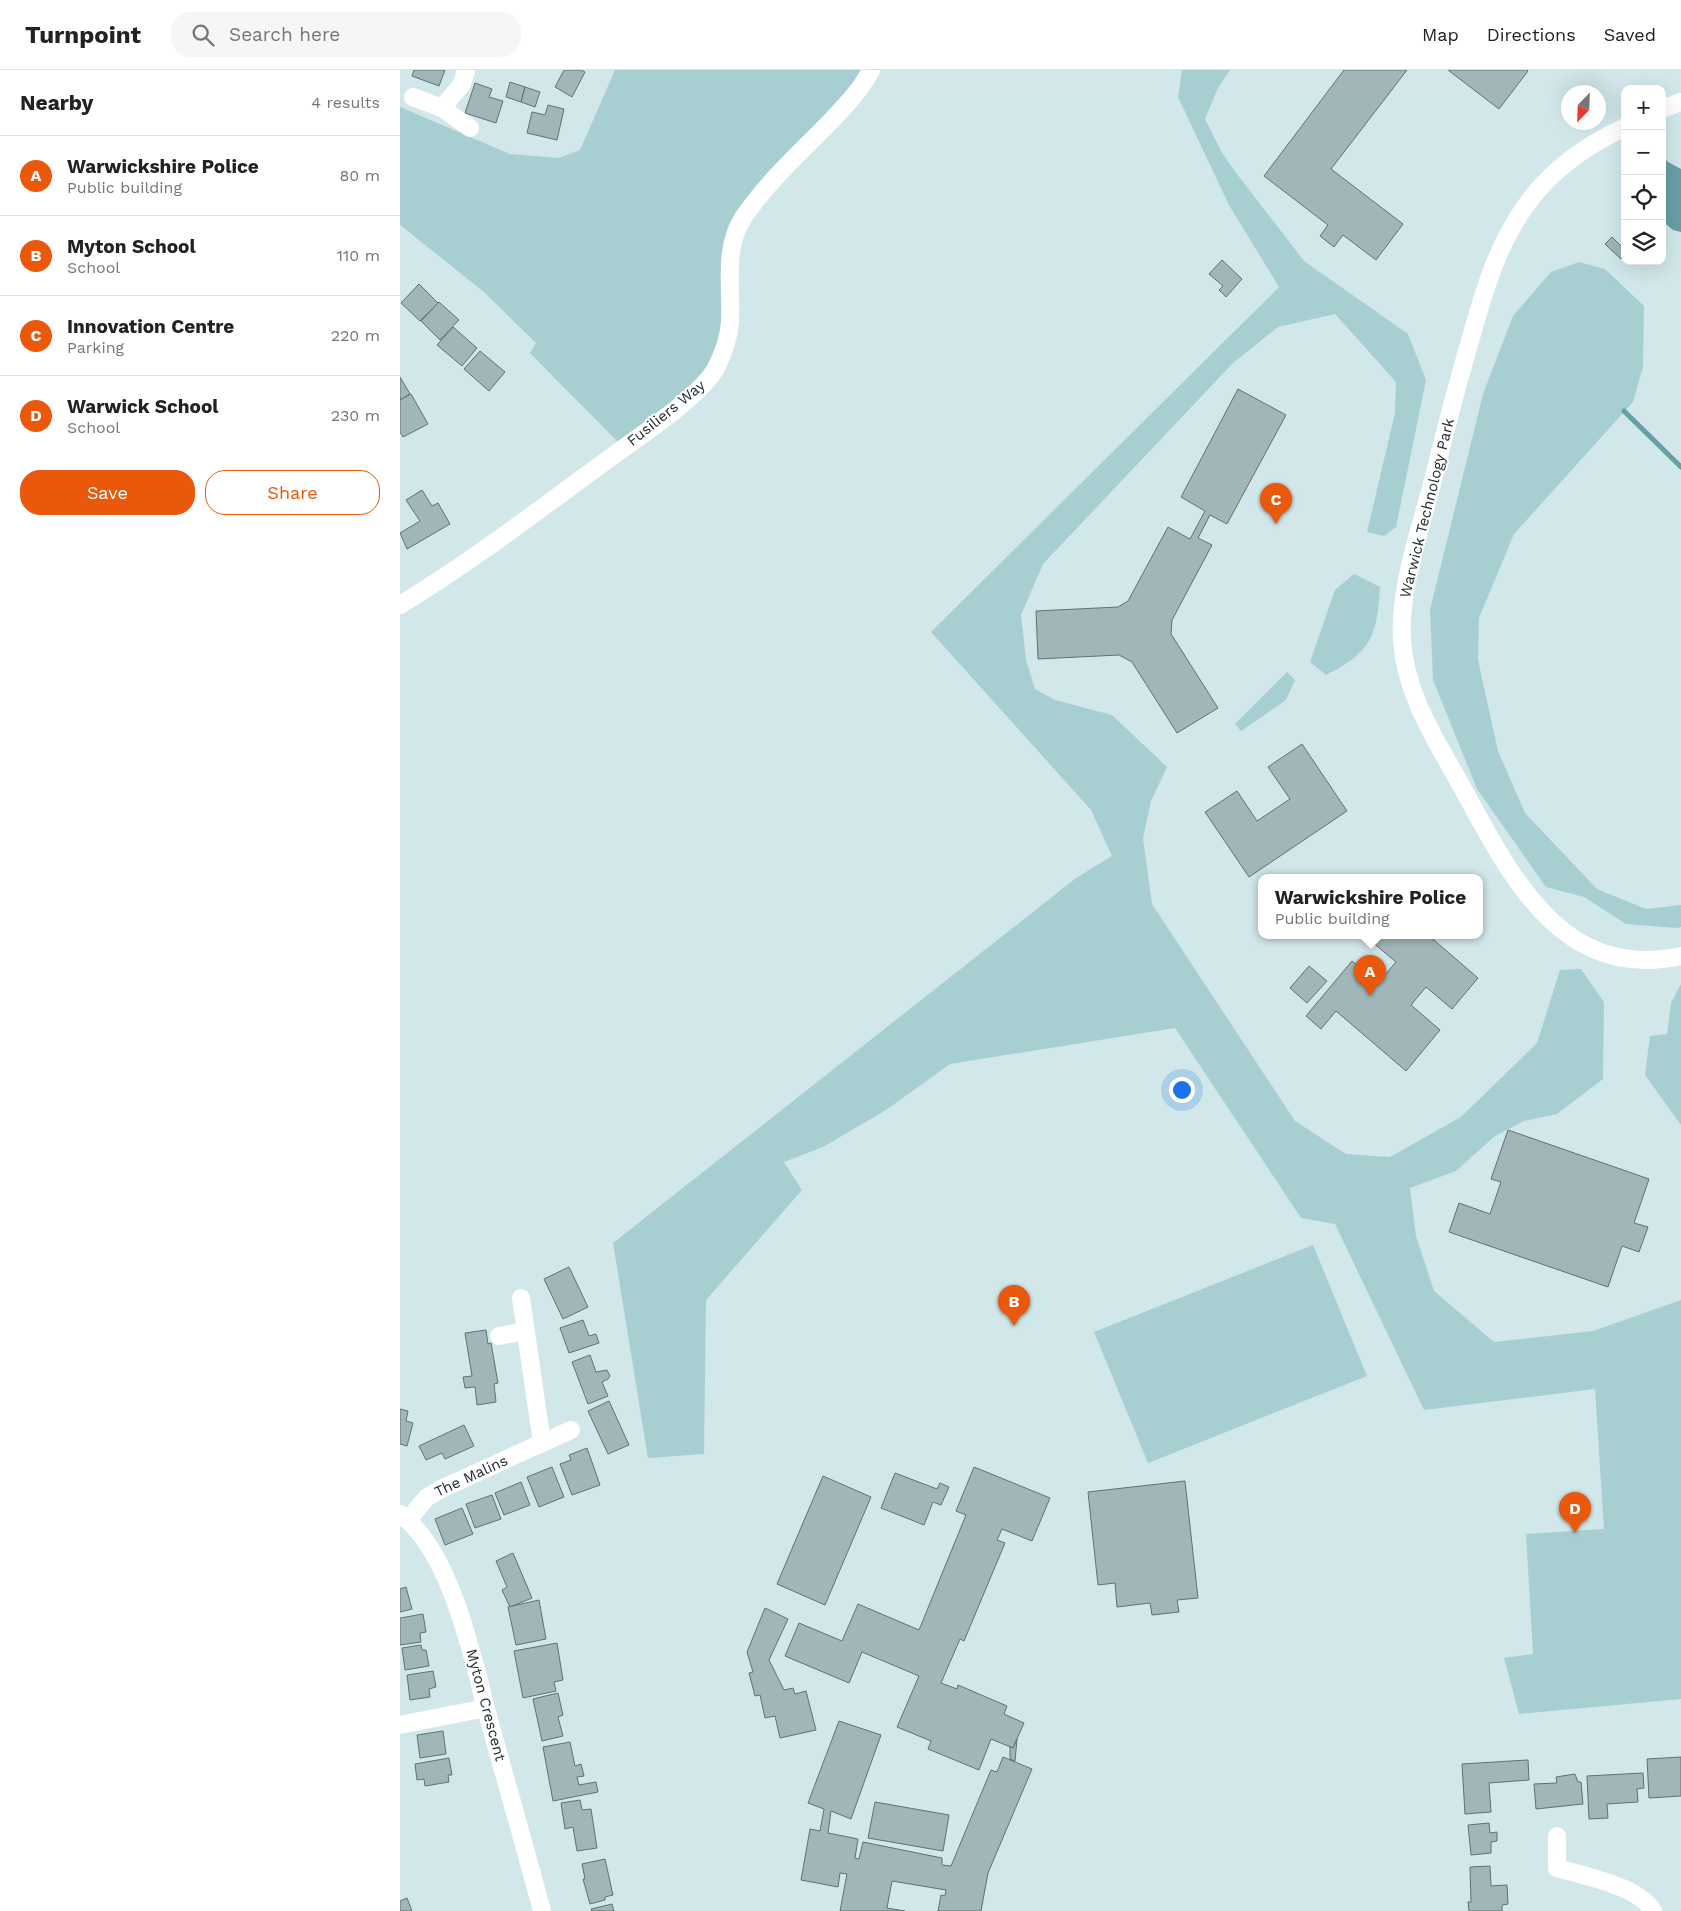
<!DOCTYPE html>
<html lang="en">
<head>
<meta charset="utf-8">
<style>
	body { margin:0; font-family:"Work Sans",sans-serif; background:#f6f6f6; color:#222 }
	.controls { position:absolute; right:15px; top:15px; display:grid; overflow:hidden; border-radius:10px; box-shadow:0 5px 20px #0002 }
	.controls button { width:45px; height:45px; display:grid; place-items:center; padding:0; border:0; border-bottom:1px solid #e0e0e0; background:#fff; color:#222; font:25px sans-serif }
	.compass { position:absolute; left:1161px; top:15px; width:45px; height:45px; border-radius:50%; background:#fff; box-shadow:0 5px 20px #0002; rotate:203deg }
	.you { position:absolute; left:781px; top:1019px; width:18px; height:18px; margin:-12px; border:4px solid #fff; border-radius:50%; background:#1a73e8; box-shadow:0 0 0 8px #1a73e833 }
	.badge { display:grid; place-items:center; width:32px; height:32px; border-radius:50%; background:#ea580c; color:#fff; font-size:16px; font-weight:700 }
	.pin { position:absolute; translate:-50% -41px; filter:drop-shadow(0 1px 2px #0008) }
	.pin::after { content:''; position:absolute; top:26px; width:18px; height:15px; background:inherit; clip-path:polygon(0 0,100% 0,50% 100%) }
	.popup { position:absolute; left:858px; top:804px; width:225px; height:65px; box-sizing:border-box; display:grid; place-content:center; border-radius:10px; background:#fff; filter:drop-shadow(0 1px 4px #0005); font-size:16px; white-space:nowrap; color:#767676 }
	.popup b { font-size:19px; color:#222 }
	.popup::after { content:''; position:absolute; left:50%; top:100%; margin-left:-10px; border:10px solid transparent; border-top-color:#fff }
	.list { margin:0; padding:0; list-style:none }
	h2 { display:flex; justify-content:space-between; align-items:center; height:65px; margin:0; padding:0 20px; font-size:21px }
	h2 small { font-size:16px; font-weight:400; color:#767676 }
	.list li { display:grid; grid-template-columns:32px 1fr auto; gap:15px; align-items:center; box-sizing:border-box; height:80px; padding:0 20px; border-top:1px solid #e0e0e0 }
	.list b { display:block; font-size:19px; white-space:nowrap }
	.list p { margin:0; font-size:16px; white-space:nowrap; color:#767676 }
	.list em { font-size:16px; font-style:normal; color:#767676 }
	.actions { display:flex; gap:10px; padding:15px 20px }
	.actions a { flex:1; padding:11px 0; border:1px solid #ea580c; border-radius:20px; text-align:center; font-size:18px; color:#ea580c }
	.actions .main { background:#ea580c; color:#fff }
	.icon { flex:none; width:28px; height:28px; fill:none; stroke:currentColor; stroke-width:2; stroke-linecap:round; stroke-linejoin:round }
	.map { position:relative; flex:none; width:1281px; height:1841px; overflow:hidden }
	header { display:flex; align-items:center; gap:30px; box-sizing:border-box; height:70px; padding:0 25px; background:#fff; border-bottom:1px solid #e0e0e0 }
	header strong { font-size:24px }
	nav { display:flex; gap:28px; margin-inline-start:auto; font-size:18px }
	.search { width:350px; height:45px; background:#f6f6f6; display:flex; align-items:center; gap:12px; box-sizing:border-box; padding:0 18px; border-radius:20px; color:#767676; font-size:19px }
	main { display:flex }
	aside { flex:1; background:#fff }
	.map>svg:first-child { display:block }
</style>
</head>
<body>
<header>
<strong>Turnpoint</strong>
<div class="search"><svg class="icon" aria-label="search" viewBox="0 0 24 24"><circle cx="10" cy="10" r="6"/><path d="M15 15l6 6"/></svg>Search here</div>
<nav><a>Map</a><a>Directions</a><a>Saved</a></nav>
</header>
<main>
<aside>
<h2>Nearby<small>4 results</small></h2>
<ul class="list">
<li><span class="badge">A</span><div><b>Warwickshire Police</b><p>Public building</p></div><em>80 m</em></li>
<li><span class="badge">B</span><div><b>Myton School</b><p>School</p></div><em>110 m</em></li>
<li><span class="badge">C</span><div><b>Innovation Centre</b><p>Parking</p></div><em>220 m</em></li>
<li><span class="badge">D</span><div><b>Warwick School</b><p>School</p></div><em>230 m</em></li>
</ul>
<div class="actions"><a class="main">Save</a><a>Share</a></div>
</aside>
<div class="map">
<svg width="1281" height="1841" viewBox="0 0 1281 1841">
	<rect width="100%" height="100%" fill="#d1e7e9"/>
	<g fill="#a7cfd2">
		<path d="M 215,0 L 471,0 L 341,151 L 321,286 L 224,378 L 130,283 L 136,273 L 84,222 L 0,155 L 0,37 L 110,84 L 159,88 L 180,80 Z"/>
		<path d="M 782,0 L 830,0 L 818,18 L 805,49 L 822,83 L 837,104 L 904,191 L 1008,264 L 1026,310 L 996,457 L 984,466 L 967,462 L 995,343 L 996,312 L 935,244 L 878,257 L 833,293 L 643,494 L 621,545 L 626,590 L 635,619 L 655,630 L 712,645 L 767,697 L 751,731 L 743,768 L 752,834 L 895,1051 L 946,1084 L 990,1087 L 1061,1047 L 1137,973 L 1160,900 L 1181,899 L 1204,932 L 1203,1009 L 1157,1044 L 1124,1051 L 1095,1066 L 1056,1101 L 1010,1118 L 1016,1166 L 1034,1221 L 1094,1272 L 1193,1261 L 1281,1230 L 1281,1629 L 1119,1644 L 1104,1588 L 1133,1584 L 1126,1464 L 1204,1459 L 1195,1319 L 1024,1340 L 935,1154 L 901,1148 L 775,958 L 550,994 L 486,1040 L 423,1077 L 384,1092 L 402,1120 L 306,1230 L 304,1384 L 248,1388 L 213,1173 L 676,808 L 712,786 L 691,740 L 531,562 L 879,217 L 829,135 L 778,27 Z"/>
		<path d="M 1179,192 L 1205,199 L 1244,236 L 1243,297 L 1233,332 L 1114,464 L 1079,548 L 1078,590 L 1098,681 L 1125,743 L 1197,819 L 1246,839 L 1281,835 L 1281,857 L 1276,858 L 1226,854 L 1184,827 L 1146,817 L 1077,719 L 1033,610 L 1030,540 L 1083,324 L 1113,246 L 1151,202 Z"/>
		<path d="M 954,504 L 980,517 C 977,567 971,582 926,605 L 910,592 L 935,520 Z"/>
		<path d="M 887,602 L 895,610 L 886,630 L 841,661 L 835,654 Z"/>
		<path d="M 1281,914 L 1281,1055 L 1245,1005 L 1250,966 L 1267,964 L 1271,933 Z"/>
		<path d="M 913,1175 L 967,1306 L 748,1393 L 694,1262 Z"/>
	</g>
	<path fill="#679fa4" d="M 1262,85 L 1268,92 L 1281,99 L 1281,162 L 1273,160 L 1262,151 Z"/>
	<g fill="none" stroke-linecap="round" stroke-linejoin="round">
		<path stroke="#679fa4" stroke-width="5" d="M 1224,341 L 1281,397"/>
	</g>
	<g fill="#a0b6b8" stroke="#5e7274">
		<path d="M 14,0 L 45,0 L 39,16 L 12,6 Z"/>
		<path d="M 164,0 L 181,0 L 185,2 L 172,27 L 155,17 Z"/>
		<path d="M 944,0 L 1007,0 L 931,99 L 1003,154 L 976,190 L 943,165 L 934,177 L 920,166 L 928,155 L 864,106 Z"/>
		<path d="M 1048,0 L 1127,0 L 1128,1 L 1099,39 Z"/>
		<path d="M 110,12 L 125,17 L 121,32 L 106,27 Z"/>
		<path d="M 75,13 L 92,19 L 89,27 L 103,31 L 96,53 L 65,43 Z"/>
		<path d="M 125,17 L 140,22 L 135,37 L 121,32 Z"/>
		<path d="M 148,35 L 164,39 L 157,70 L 127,63 L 132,42 L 145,45 Z"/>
		<path d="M 1212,167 L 1225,180 L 1225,185 L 1221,189 L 1205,174 Z"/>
		<path d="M 822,190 L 842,209 L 826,227 L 819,220 L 823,216 L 809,204 Z"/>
		<path d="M 19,214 L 38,233 L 20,251 L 1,233 Z"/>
		<path d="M 39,232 L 59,250 L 40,270 L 21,251 Z"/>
		<path d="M 53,257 L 77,278 L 62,296 L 37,275 Z"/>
		<path d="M 80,281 L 105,302 L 89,321 L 64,299 Z"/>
		<path d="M 0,307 L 10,324 L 0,330 Z"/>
		<path d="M 838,319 L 886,345 L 827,454 L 810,445 L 798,468 L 812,475 L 772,550 L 771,564 L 818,638 L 777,663 L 732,592 L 719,585 L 638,589 L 636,541 L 718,537 L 728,531 L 768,457 L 790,469 L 805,441 L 781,427 Z"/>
		<path d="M 11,324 L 28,354 L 3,367 L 0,362 L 0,330 Z"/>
		<path d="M 22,420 L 32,436 L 38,433 L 50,454 L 7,479 L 0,463 L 20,451 L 6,430 Z"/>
		<path d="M 902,674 L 947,741 L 849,807 L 805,742 L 837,721 L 857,751 L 890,729 L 868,697 Z"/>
		<path d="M 976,865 L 1028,865 L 1078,908 L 1052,939 L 1026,917 L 1011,935 L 1040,960 L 1006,1001 L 936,941 L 921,959 L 906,946 L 952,891 L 978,913 L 996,892 L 971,871 Z"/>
		<path d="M 909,896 L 927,911 L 907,933 L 890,918 Z"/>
		<path d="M 1108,1060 L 1249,1109 L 1234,1153 L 1248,1157 L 1239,1182 L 1222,1176 L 1208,1217 L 1049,1162 L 1059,1133 L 1090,1144 L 1101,1112 L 1091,1109 Z"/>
		<path d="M 169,1197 L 188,1237 L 163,1249 L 144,1209 Z"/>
		<path d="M 183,1250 L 189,1266 L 196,1264 L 199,1273 L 169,1283 L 160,1258 Z"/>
		<path d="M 86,1260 L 88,1274 L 91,1273 L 98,1313 L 94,1314 L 96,1332 L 77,1335 L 75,1317 L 65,1318 L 63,1307 L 72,1306 L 65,1263 Z"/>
		<path d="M 190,1285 L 196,1302 L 207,1300 L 210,1306 L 208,1309 L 202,1312 L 208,1326 L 188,1334 L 172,1292 Z"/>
		<path d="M 209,1331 L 229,1375 L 208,1384 L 188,1341 Z"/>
		<path d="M 0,1339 L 8,1341 L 6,1351 L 13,1353 L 7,1376 L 0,1374 Z"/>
		<path d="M 64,1355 L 74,1376 L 45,1389 L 42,1383 L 26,1390 L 19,1376 Z"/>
		<path d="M 187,1378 L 200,1415 L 172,1425 L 160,1394 L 171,1390 L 169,1385 Z"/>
		<path d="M 152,1397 L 164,1427 L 139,1437 L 127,1407 Z"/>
		<path d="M 574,1397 L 650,1428 L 632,1471 L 602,1459 L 597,1470 L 605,1473 L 564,1571 L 560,1569 L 541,1613 L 557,1619 L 558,1615 L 607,1636 L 604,1644 L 624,1653 L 613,1678 L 591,1669 L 579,1700 L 528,1679 L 531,1671 L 497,1657 L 519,1606 L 462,1582 L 449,1613 L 385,1586 L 399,1553 L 442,1571 L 458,1534 L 519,1560 L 566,1445 L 556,1441 Z"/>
		<path d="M 495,1403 L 537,1419 L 540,1413 L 549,1417 L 541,1435 L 533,1432 L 524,1455 L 481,1438 Z"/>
		<path d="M 423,1406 L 471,1427 L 425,1535 L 377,1514 Z"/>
		<path d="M 785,1411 L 798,1528 L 777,1530 L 779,1542 L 752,1545 L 750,1533 L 717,1537 L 715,1513 L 698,1515 L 688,1422 Z"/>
		<path d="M 121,1412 L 130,1435 L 104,1445 L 95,1423 Z"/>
		<path d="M 92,1425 L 101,1449 L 75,1458 L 66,1434 Z"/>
		<path d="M 62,1438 L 73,1464 L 45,1475 L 35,1449 Z"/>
		<path d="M 113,1483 L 132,1528 L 110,1537 L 102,1520 L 107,1517 L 96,1491 Z"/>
		<path d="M 6,1517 L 12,1539 L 0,1542 L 0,1519 Z"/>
		<path d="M 139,1530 L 146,1569 L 116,1575 L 108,1537 Z"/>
		<path d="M 365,1538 L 388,1549 L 369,1590 L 384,1620 L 393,1618 L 395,1624 L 406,1621 L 416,1660 L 380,1668 L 375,1646 L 365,1648 L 360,1625 L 355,1626 L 349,1603 L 353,1602 L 347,1582 Z"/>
		<path d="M 23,1544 L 26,1562 L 20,1563 L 21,1572 L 0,1575 L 0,1548 Z"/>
		<path d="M 157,1573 L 163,1610 L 154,1612 L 156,1621 L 123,1628 L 114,1581 Z"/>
		<path d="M 21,1575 L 22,1580 L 26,1580 L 29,1596 L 5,1600 L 2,1578 Z"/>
		<path d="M 33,1601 L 36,1617 L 29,1619 L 30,1627 L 10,1630 L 7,1605 Z"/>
		<path d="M 158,1623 L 163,1645 L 158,1647 L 163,1666 L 142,1671 L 133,1629 Z"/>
		<path d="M 439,1651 L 481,1665 L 451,1749 L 431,1741 L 428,1763 L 458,1769 L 455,1788 L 459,1789 L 463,1772 L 542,1788 L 542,1795 L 551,1796 L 591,1700 L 597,1702 L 603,1687 L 632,1699 L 588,1803 L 581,1841 L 538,1841 L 541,1825 L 545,1826 L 546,1820 L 492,1811 L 487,1838 L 505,1841 L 440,1841 L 447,1804 L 440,1803 L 438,1817 L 401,1810 L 410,1759 L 420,1761 L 424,1739 L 408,1733 Z"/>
		<path d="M 43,1661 L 46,1684 L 20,1688 L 17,1665 Z"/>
		<path d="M 617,1669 L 615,1691 L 610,1689 L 610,1677 L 613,1678 Z"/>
		<path d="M 170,1672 L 175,1696 L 181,1694 L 184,1706 L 177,1707 L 179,1715 L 196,1712 L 198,1722 L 153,1731 L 143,1677 Z"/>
		<path d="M 1281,1687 L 1281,1726 L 1249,1728 L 1247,1689 Z"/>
		<path d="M 49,1688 L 52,1705 L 48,1705 L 49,1712 L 25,1716 L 24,1709 L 17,1710 L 15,1694 Z"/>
		<path d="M 1128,1690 L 1129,1710 L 1089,1713 L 1091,1742 L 1065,1744 L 1062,1694 Z"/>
		<path d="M 1243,1703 L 1244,1718 L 1237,1719 L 1238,1732 L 1207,1734 L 1208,1748 L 1189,1749 L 1187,1706 Z"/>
		<path d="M 1175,1704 L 1178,1712 L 1181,1712 L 1183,1734 L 1136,1739 L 1134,1714 L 1157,1713 L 1156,1707 Z"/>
		<path d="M 180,1730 L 182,1740 L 191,1739 L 197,1778 L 177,1781 L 173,1757 L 165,1759 L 161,1733 Z"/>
		<path d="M 475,1732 L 549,1745 L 543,1781 L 468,1768 Z"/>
		<path d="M 1089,1753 L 1090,1763 L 1097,1762 L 1097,1771 L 1091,1772 L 1091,1783 L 1071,1785 L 1068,1755 Z"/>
		<path d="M 205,1789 L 213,1825 L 205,1827 L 205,1830 L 190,1834 L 183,1809 L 185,1809 L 182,1794 Z"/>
		<path d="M 1090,1796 L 1091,1816 L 1107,1815 L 1108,1834 L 1102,1835 L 1102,1841 L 1069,1841 L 1068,1832 L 1071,1832 L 1070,1797 Z"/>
		<path d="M 7,1828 L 12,1841 L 0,1841 L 0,1831 Z"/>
		<path d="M 212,1834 L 214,1841 L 192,1841 L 191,1839 Z"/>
	</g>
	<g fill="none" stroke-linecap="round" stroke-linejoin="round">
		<g stroke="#fff" stroke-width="18">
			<path d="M 13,27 L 42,38 L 62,14 L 66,0"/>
			<path d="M 42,38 L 70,58"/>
			<path d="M 1262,39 L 1281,32"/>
			<path d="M 1225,57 C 1187,75 1151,100 1127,134 C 1098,173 1085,218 1072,264 C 1058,311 1046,358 1034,406 C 1021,458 999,516 1002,570 C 1005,622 1034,667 1058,710 C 1107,798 1158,913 1281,886"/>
			<path d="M 0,535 C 73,491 141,438 210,388 C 238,367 300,327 316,298 C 323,284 329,267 330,252 C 332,217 323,179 343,148 C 366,113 400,83 429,53 C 444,37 461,20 471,0"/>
			<path d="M 99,1266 L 125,1261"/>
			<path d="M 142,1373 L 171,1360"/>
			<path d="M 0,1444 C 54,1483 75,1600 92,1661 C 109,1721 126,1781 142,1841"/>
			<path d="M 8,1450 L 26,1428 L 41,1419 L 142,1373 L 121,1228"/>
			<path d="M 0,1655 L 86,1638"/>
			<path d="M 1157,1766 L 1157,1798 C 1184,1806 1239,1816 1253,1841"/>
		</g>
	</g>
	<g text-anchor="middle" stroke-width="4" stroke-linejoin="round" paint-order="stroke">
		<g font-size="15" fill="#222a2b" stroke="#fff">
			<text transform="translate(266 343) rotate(-39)" y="5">Fusiliers Way</text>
			<text transform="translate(1027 438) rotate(-76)" y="5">Warwick Technology Park</text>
			<text transform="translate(71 1406) rotate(-25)" y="5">The Malins</text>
			<text transform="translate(86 1635) rotate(75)" y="5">Myton Crescent</text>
		</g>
	</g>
</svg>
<div class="controls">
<button>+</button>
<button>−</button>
<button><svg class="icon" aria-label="locate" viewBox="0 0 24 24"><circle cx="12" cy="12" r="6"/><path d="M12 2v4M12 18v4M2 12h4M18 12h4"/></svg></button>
<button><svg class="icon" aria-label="layers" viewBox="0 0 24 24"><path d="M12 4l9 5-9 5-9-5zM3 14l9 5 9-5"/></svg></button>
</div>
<svg class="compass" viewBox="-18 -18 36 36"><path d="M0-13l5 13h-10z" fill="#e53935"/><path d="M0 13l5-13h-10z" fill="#767676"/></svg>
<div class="you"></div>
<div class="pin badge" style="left:970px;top:926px">A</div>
<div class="popup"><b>Warwickshire Police</b>Public building</div>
<div class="pin badge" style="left:614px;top:1256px">B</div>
<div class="pin badge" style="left:876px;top:454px">C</div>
<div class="pin badge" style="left:1175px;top:1463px">D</div>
</div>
</main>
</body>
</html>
